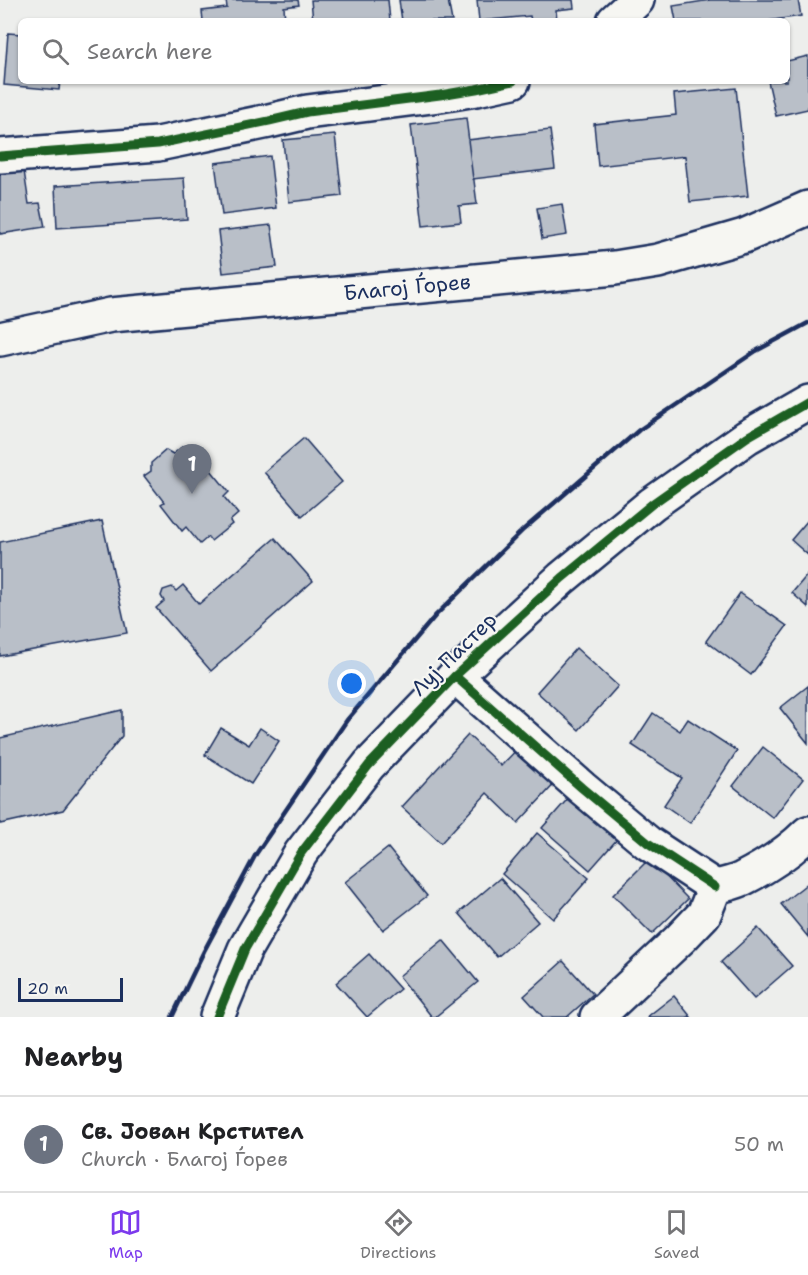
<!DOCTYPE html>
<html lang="en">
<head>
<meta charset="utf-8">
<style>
	body { margin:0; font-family:"Shantell Sans",sans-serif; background:#f6f6f6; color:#202124 }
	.scale { position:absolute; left:18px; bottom:15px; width:105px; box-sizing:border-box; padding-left:6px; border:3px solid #1b2f5e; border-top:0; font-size:16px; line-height:21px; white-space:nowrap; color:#1b2f5e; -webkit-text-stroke:4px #f6f6f2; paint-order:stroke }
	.you { position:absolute; left:352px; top:684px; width:21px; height:21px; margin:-15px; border:4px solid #fff; border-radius:50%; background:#1a73e8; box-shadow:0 0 0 9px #1a73e833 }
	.badge { display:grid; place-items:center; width:39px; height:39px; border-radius:50%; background:#7c3aed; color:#fff; font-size:20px; font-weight:700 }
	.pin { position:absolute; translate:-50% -50px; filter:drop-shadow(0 2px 3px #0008) }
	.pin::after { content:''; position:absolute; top:32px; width:21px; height:18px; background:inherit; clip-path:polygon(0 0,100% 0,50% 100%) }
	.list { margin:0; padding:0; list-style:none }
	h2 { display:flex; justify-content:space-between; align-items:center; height:78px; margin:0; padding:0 24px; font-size:26px }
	h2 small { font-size:20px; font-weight:400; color:#757577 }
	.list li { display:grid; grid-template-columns:39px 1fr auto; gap:18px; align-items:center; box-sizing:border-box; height:96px; padding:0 24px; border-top:2px solid #e0e0e0 }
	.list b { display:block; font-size:22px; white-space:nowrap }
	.list p { margin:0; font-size:20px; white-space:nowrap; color:#757577 }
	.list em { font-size:20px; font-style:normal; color:#757577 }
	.icon { flex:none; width:33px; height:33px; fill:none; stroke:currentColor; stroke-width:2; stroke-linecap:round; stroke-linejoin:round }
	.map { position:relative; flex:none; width:808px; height:1017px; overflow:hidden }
	.search { position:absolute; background:#fff; box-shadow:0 2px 4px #0004; left:18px; right:18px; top:18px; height:66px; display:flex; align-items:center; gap:15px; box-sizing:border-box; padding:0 21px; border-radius:9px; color:#757577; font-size:22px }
	.sheet { height:174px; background:#fff }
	nav { display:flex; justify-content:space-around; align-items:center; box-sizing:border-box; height:84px; border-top:2px solid #e0e0e0; background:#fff; font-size:16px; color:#757577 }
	nav a { display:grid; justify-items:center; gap:3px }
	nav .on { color:#7c3aed }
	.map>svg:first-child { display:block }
</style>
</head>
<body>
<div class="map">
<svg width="808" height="1017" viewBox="0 0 808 1017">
	<rect width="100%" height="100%" fill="#edeeec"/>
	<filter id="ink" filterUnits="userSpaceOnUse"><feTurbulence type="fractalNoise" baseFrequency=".0167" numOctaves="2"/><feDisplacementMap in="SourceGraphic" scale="12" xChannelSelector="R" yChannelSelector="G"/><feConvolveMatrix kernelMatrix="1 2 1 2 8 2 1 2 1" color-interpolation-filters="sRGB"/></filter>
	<g filter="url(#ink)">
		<g fill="#b9bfc8" stroke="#1b2f5e" stroke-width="1.5">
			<path d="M 226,0 L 298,0 L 299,5 L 284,7 L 285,21 L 203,21 L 202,11 L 227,8 Z"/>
			<path d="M 311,0 L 388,0 L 390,21 L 313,21 Z"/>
			<path d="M 399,0 L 448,0 L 452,21 L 402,21 Z"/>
			<path d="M 477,0 L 573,0 L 574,8 L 556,10 L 557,21 L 531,21 L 530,16 L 479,21 Z"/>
			<path d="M 710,0 L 798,0 L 801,16 L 767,21 L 676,21 L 673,6 Z"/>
			<path d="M 8,33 L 21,34 L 21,81 L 60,81 L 59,90 L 4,85 Z"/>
			<path d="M 808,56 L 808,109 L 776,116 L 768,81 L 787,81 L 787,61 Z"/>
			<path d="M 736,88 L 748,196 L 690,202 L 685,156 L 598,166 L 594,124 L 676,115 L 674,94 Z"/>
			<path d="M 466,118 L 477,204 L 459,206 L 461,222 L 423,226 L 411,125 Z"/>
			<path d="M 550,130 L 555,169 L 473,179 L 468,140 Z"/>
			<path d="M 335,135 L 342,196 L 289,202 L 283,140 Z"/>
			<path d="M 270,156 L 276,208 L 222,215 L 215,163 Z"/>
			<path d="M 24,171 L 29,204 L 40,203 L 45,227 L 0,234 L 0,174 Z"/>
			<path d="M 184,178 L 187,219 L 57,228 L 55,186 Z"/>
			<path d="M 562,204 L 567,235 L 542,239 L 537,208 Z"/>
			<path d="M 271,225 L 277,267 L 223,273 L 218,231 Z"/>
			<path d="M 304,438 L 342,482 L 302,516 L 264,472 Z"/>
			<path d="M 183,446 L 205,473 L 210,469 L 229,492 L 224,497 L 238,514 L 230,521 L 232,524 L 211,541 L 208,537 L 200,544 L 186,527 L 182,531 L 161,504 L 164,502 L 144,476 L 151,471 L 151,463 L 166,450 L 173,454 Z"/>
			<path d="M 808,520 L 808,555 L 791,540 Z"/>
			<path d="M 102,521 L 127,633 L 0,656 L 0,542 Z"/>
			<path d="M 275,538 L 313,581 L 211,671 L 156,608 L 164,601 L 161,596 L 163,590 L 172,587 L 176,591 L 183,585 L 199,604 Z"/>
			<path d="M 808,574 L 808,607 L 792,593 Z"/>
			<path d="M 740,593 L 787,626 L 751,675 L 706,641 Z"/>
			<path d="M 576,648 L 618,686 L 579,730 L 537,692 Z"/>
			<path d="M 808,686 L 808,743 L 780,708 Z"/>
			<path d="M 122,710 L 122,736 L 63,810 L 0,824 L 0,738 Z"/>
			<path d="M 653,713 L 680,731 L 688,719 L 737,751 L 690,823 L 664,805 L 682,778 L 632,745 Z"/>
			<path d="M 221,728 L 249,745 L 260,728 L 279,741 L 251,784 L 205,755 Z"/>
			<path d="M 468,735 L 501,766 L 523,743 L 560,778 L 518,823 L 487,793 L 441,843 L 402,807 Z"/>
			<path d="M 763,747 L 803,779 L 773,818 L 733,786 Z"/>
			<path d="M 572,794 L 620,836 L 590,870 L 542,828 Z"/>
			<path d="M 537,833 L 589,878 L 553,919 L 502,874 Z"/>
			<path d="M 388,848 L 427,896 L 383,930 L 345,882 Z"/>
			<path d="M 649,859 L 688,899 L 652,934 L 613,895 Z"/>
			<path d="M 500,878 L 538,922 L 497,957 L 459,913 Z"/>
			<path d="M 808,883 L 808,937 L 781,904 Z"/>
			<path d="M 758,928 L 792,966 L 754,999 L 721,962 Z"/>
			<path d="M 443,940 L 478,982 L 435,1017 L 432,1017 L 399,976 Z"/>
			<path d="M 369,954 L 400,989 L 367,1017 L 336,983 Z"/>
			<path d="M 563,961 L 593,994 L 567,1017 L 543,1017 L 524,996 Z"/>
			<path d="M 674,996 L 691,1017 L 647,1017 Z"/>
		</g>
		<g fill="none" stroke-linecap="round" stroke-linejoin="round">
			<g stroke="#1b2f5e" stroke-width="38">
				<g id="minor">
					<path d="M 614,21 L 637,0"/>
					<path d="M 0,156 L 158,144 L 269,121 L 307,112 L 440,95 L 476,89 L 513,81"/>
					<path d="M 455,676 L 582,788 L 648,843 L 715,887"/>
					<path d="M 217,1017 L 245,949 L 301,853 L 369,765 L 455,676 L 562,578 L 652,504 L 747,437 L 808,402"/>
					<path d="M 597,1017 L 680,939 L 704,914 L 715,887 C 724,885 733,883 742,879 C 766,867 790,851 808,833"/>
				</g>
			</g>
			<g stroke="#1b2f5e" stroke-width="38">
				<g id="secondary">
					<path id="s1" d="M 0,339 L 111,315 L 615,268 L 658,261 L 744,236 L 808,208"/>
				</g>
			</g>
			<use href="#minor" stroke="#f6f6f2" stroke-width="33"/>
			<use href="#secondary" stroke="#f6f6f2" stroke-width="33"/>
			<path stroke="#1b2f5e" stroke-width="4.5" d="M 172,1017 L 204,951 L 256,854 L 347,720 L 436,615 L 523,530 L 639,430 L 756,351 L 808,323"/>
			<g stroke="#f6f6f2" stroke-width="13">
				<g id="cycleway">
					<path d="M 0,156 L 158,144 L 269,121 L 307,112 L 440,95 L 476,89 L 513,81"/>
					<path d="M 455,676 L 582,788 L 648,843 L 715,887"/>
					<path d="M 217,1017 L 245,949 L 301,853 L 369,765 L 455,676 L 562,578 L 652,504 L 747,437 L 808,402"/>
				</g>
			</g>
			<use href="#cycleway" stroke="#1b5e20" stroke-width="9"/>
		</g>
	</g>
	<g text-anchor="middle" stroke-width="4.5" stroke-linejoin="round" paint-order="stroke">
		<g font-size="21" fill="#1b2f5e" stroke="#f6f6f2">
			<text dy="7" stroke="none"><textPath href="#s1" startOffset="411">Благој Ѓорев</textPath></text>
			<text transform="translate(454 654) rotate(-44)" y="7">Луј Пастер</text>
		</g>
	</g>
</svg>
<div class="scale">20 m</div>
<div class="you"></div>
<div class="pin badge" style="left:192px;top:494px;background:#6b7280">1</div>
<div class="search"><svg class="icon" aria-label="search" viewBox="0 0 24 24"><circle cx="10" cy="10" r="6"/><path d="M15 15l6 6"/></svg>Search here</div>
</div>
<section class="sheet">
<h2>Nearby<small></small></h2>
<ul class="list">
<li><span class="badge" style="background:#6b7280">1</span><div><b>Св. Јован Крстител</b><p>Church · Благој Ѓорев</p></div><em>50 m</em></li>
</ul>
</section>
<nav>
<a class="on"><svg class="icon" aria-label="map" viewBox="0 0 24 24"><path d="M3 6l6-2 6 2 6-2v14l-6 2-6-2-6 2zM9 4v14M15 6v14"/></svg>Map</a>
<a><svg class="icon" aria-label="directions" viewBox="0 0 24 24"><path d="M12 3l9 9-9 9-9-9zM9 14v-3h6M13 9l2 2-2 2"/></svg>Directions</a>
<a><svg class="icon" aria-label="saved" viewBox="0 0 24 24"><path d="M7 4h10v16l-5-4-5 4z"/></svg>Saved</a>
</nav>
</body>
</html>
